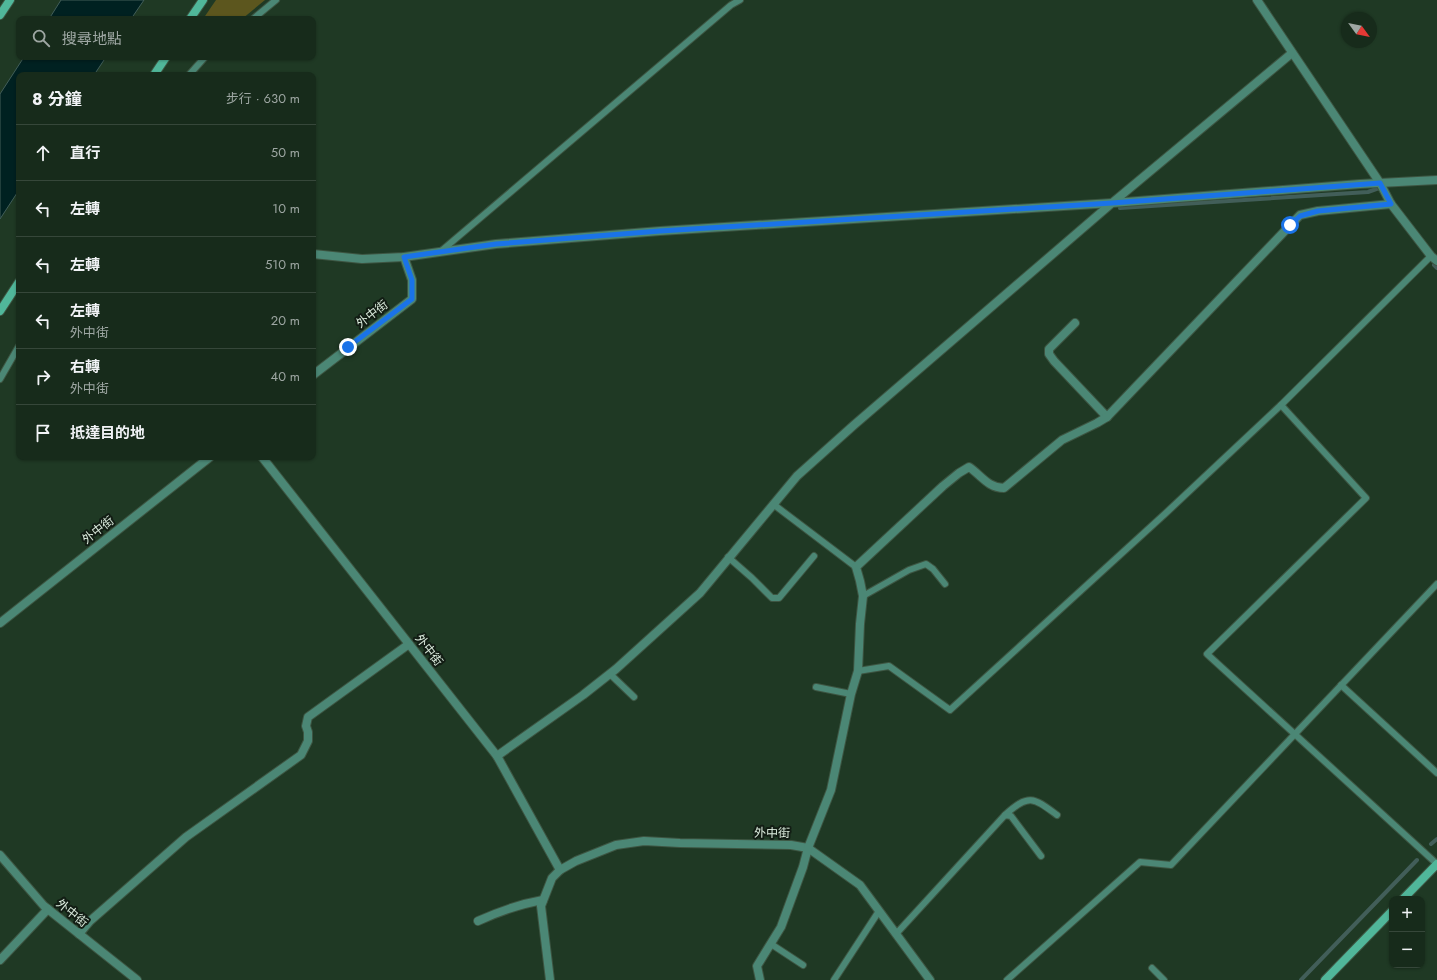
<!DOCTYPE html>
<html lang="zh-TW">
<head>
<meta charset="utf-8">
<style>
	body { margin:0; font-family:Jost,"Noto Sans TC",sans-serif; background:#243728; color:#f1f3f6 }
	.controls { position:absolute; right:12px; bottom:12px; display:grid; overflow:hidden; border-radius:8px; box-shadow:0 1px 3px #0004 }
	.controls button { width:36px; height:36px; display:grid; place-items:center; padding:0; border:0; border-bottom:1px solid #36473a; background:#172b1b; color:#f1f3f6; font:20px sans-serif }
	.compass { position:absolute; left:1341px; top:12px; width:36px; height:36px; border-radius:50%; background:#172b1b; box-shadow:0 1px 3px #0004; rotate:123deg }
	.stop { position:absolute; width:12px; height:12px; margin:-9px; border:3px solid #1a73e8; border-radius:50%; background:#fff }
	.stop.end { background:#1a73e8; border-color:#fff; box-shadow:0 1px 4px #0008 }
	.list { margin:0; padding:0; list-style:none }
	h2 { display:flex; justify-content:space-between; align-items:center; height:52px; margin:0; padding:0 16px; font-size:17px }
	h2 small { font-size:13px; font-weight:400; color:#9ea7a3 }
	.list li { display:grid; grid-template-columns:26px 1fr auto; gap:12px; align-items:center; box-sizing:border-box; height:56px; padding:0 16px; border-top:1px solid #36473a }
	.list b { display:block; font-size:15px; white-space:nowrap }
	.list p { margin:0; font-size:13px; white-space:nowrap; color:#9ea7a3 }
	.list em { font-size:13px; font-style:normal; color:#9ea7a3 }
	.icon { flex:none; width:22px; height:22px; fill:none; stroke:currentColor; stroke-width:2; stroke-linecap:round; stroke-linejoin:round }
	.map { position:relative; flex:none; width:1437px; height:980px; overflow:hidden }
	.search { position:absolute; background:#172b1b; box-shadow:0 1px 3px #0004; left:16px; top:16px; width:300px; height:44px; display:flex; align-items:center; gap:10px; box-sizing:border-box; padding:0 14px; border-radius:8px; color:#9ea7a3; font-size:15px }
	.panel { position:absolute; background:#172b1b; box-shadow:0 1px 3px #0004; left:16px; top:72px; width:300px; height:388px; border-radius:8px }
	.map>svg:first-child { display:block }
</style>
</head>
<body>
<div class="map">
<svg width="1437" height="980" viewBox="0 0 1437 980">
	<rect width="100%" height="100%" fill="#1f3924"/>
	<path fill="#5c561e" d="M 216,0 L 265,0 L 242,19 L 203,19 Z"/>
	<g fill="#002121" stroke="#425e59">
		<path d="M 61,0 L 144,0 L 131,19 L 49,19 Z"/>
		<path d="M 24,57 L 106,57 L 94,75 L 19,75 L 19,190 L 0,219 L 0,94 Z"/>
	</g>
	<g fill="none" stroke-linecap="round" stroke-linejoin="round">
		<g stroke="#425e59" stroke-width="4">
			<path d="M 1120,208 L 1368,192 L 1379,188 L 1381,191"/>
			<path d="M 1434,265 L 1437,268"/>
			<path d="M 1431,844 L 1437,839"/>
			<path d="M 1301,980 L 1417,860"/>
		</g>
		<g stroke="#3d5542" stroke-width="8">
			<g id="service">
				<path d="M 253,19 L 276,0"/>
				<path d="M 189,75 L 205,57"/>
				<path d="M 440,252 L 731,5 L 740,0"/>
				<path d="M 0,379 L 19,346"/>
				<path d="M 1281,405 L 1366,498 L 1207,654 L 1437,864"/>
				<path d="M 773,504 L 856,567"/>
				<path d="M 728,557 L 752,578 L 772,598 L 779,598 L 814,556"/>
				<path d="M 863,596 L 909,570 L 926,564 L 933,569 L 945,584"/>
				<path d="M 858,671 L 889,666 L 950,710 L 1167,512 L 1281,405 L 1431,256"/>
				<path d="M 610,674 L 634,697"/>
				<path d="M 1341,685 L 1437,773"/>
				<path d="M 816,687 L 851,694"/>
				<path d="M 1005,815 C 1029,793 1034,798 1057,815"/>
				<path d="M 896,934 L 1005,815 L 1011,816 L 1041,856"/>
				<path d="M 771,944 L 803,965"/>
				<path d="M 1152,968 L 1164,980"/>
				<path d="M 834,980 L 879,911"/>
				<path d="M 1007,980 L 1140,862 L 1171,865 L 1437,584"/>
			</g>
		</g>
		<g stroke="#3d5542" stroke-width="10">
			<g id="minor">
				<path d="M 1257,0 L 1380,183 L 1391,204 L 1431,256 L 1437,261"/>
				<path d="M 313,254 L 362,259 L 404,257 L 496,244 L 660,231 L 1112,203 L 1360,184 L 1437,180"/>
				<path d="M 1075,323 L 1049,349 L 1049,354 L 1054,361 L 1107,417"/>
				<path d="M 313,375 L 412,299 L 412,280 L 404,257"/>
				<path d="M 262,457 L 497,756 L 560,870"/>
				<path d="M 0,623 L 210,457"/>
				<path d="M 497,756 L 583,695 L 616,669 L 700,593 L 797,476 L 854,425 L 1112,203 L 1292,53"/>
				<path d="M 478,921 C 500,911 520,904 543,900"/>
				<path d="M 79,934 L 90,921 L 186,837 L 301,755 L 308,741 L 308,732 L 306,726 L 308,717 L 409,644"/>
				<path d="M 0,960 L 48,909"/>
				<path d="M 550,980 L 541,906 L 552,878 L 560,870 L 576,861 L 616,845 L 644,841 L 680,843 L 791,845 L 808,848 L 860,885 L 930,980"/>
				<path d="M 760,980 L 757,966 L 781,927 L 803,867 L 808,848 L 831,790 L 851,694 L 858,671 L 860,624 L 863,596 L 860,581 L 856,567 L 943,486 L 959,473 L 969,467 C 981,475 988,488 1004,488 L 1062,440 L 1097,423 L 1107,417 L 1300,215 L 1318,211 L 1391,204"/>
			</g>
		</g>
		<g stroke="#3d5542" stroke-width="10">
			<path id="tertiary" d="M 0,855 L 44,906 L 137,980"/>
		</g>
		<g stroke="#3d5542" stroke-width="10">
			<g id="secondary">
				<path d="M 0,15 L 10,0"/>
				<path d="M 190,19 L 203,0"/>
				<path d="M 154,75 L 166,57"/>
				<path d="M 0,311 L 19,282"/>
				<path d="M 1403,899 L 1437,864"/>
				<path d="M 1325,980 L 1392,911"/>
			</g>
		</g>
		<use href="#service" stroke="#4b8775" stroke-width="6"/>
		<use href="#minor" stroke="#4b8775" stroke-width="8"/>
		<use href="#tertiary" stroke="#4b8775" stroke-width="8"/>
		<use href="#secondary" stroke="#50b79a" stroke-width="8"/>
	</g>
	<g fill="none" stroke-linecap="round" stroke-linejoin="round">
		<path stroke="#1a73e8" stroke-width="5" d="M 348,347 L 412,299 L 412,280 L 404,257 L 496,244 L 660,231 L 1112,203 L 1380,183 L 1391,204 L 1318,211 L 1300,216 L 1290,225"/>
	</g>
	<g text-anchor="middle" stroke-width="4" stroke-linejoin="round" paint-order="stroke">
		<g font-size="12" fill="#dbebdd" stroke="#121d14">
			<text transform="translate(372 314) rotate(-38)" y="4">外中街</text>
			<text transform="translate(98 530) rotate(-38)" y="4">外中街</text>
			<text transform="translate(429 650) rotate(52)" y="4">外中街</text>
			<text transform="translate(772 833) rotate(1)" y="4">外中街</text>
			<text transform="translate(72 913) rotate(39)" y="4">外中街</text>
		</g>
	</g>
</svg>
<div class="controls">
<button>+</button>
<button>−</button>
</div>
<svg class="compass" viewBox="-18 -18 36 36"><path d="M0-13l5 13h-10z" fill="#e53935"/><path d="M0 13l5-13h-10z" fill="#9ea7a3"/></svg>
<div class="stop" style="left:1290px;top:225px"></div>
<div class="stop end" style="left:348px;top:347px"></div>
<div class="search"><svg class="icon" aria-label="search" viewBox="0 0 24 24"><circle cx="10" cy="10" r="6"/><path d="M15 15l6 6"/></svg>搜尋地點</div>
<section class="panel">
<h2>8 分鐘<small>步行 · 630 m</small></h2>
<ul class="list">
<li><svg class="icon" aria-label="ahead" viewBox="0 0 24 24"><path d="M12 20V5M6 11l6-6 6 6"/></svg><div><b>直行</b></div><em>50 m</em></li>
<li><svg class="icon" aria-label="left" viewBox="0 0 24 24"><path d="M17 20v-9H6M10 6l-5 5 5 5"/></svg><div><b>左轉</b></div><em>10 m</em></li>
<li><svg class="icon" aria-label="left" viewBox="0 0 24 24"><path d="M17 20v-9H6M10 6l-5 5 5 5"/></svg><div><b>左轉</b></div><em>510 m</em></li>
<li><svg class="icon" aria-label="left" viewBox="0 0 24 24"><path d="M17 20v-9H6M10 6l-5 5 5 5"/></svg><div><b>左轉</b><p>外中街</p></div><em>20 m</em></li>
<li><svg class="icon" aria-label="right" viewBox="0 0 24 24"><path d="M7 20v-9h11M14 6l5 5-5 5"/></svg><div><b>右轉</b><p>外中街</p></div><em>40 m</em></li>
<li><svg class="icon" aria-label="arrive" viewBox="0 0 24 24"><path d="M6 21V4h12l-3 4 3 4H6"/></svg><div><b>抵達目的地</b></div></li>
</ul>
</section>
</div>
</body>
</html>
